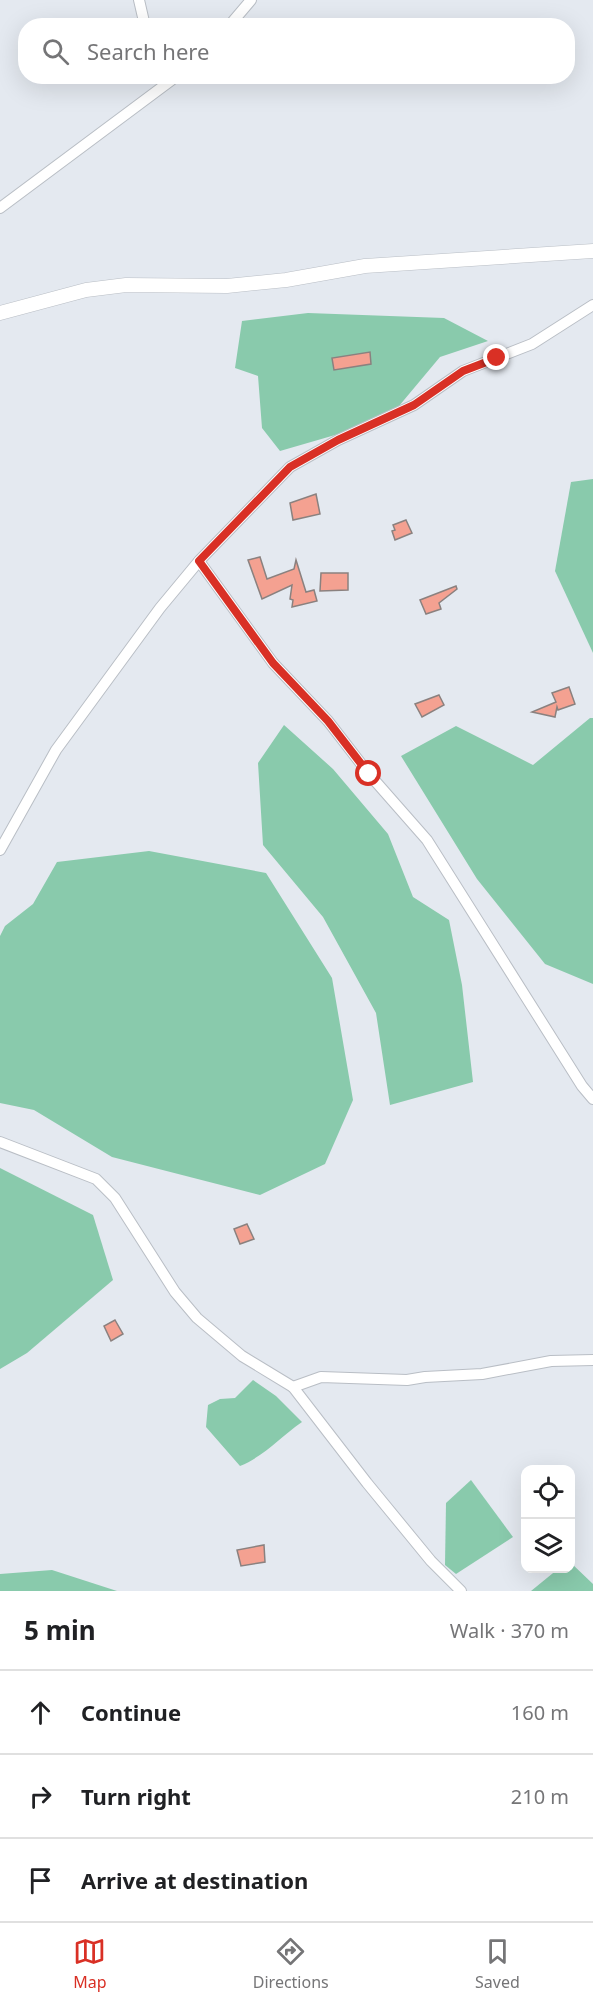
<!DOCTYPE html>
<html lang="en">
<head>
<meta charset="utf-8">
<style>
	body { margin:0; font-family:"Noto Sans",sans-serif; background:#f6f6f6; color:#202124 }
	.controls { position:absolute; right:18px; bottom:18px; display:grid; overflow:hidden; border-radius:12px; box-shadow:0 6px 24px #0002 }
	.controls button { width:54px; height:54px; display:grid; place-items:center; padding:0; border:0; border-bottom:2px solid #e0e0e0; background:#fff; color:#202124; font:30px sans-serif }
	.stop { position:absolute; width:18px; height:18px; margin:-14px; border:4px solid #d93025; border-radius:50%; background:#fff }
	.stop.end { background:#d93025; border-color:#fff; box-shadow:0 2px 6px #0008 }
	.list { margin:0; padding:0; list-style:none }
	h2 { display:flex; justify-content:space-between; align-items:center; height:78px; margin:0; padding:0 24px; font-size:26px }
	h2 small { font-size:20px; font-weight:400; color:#757577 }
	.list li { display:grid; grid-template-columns:39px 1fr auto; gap:18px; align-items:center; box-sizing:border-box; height:84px; padding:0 24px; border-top:2px solid #e0e0e0 }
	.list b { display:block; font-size:22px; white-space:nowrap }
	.list em { font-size:20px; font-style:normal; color:#757577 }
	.icon { flex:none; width:33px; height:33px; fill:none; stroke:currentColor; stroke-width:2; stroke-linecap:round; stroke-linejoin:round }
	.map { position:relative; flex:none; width:593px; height:1591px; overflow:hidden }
	.search { position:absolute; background:#fff; box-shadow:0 6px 24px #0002; left:18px; right:18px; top:18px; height:66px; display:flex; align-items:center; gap:15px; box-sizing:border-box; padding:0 21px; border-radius:24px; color:#757577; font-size:22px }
	.sheet { height:330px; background:#fff }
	nav { display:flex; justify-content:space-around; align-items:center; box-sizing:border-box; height:84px; border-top:2px solid #e0e0e0; background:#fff; font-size:16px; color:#757577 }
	nav a { display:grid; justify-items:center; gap:3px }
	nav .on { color:#d93025 }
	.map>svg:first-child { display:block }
</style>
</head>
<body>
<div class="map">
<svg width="593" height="1591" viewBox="0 0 593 1591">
	<rect width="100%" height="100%" fill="#e4e9f0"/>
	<g fill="#89caac">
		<path d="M 308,313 L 444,318 L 488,341 L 440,357 L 399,406 L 342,433 L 280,451 L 262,428 L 258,376 L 235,368 L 242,321 Z"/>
		<path d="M 593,479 L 593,653 L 555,571 L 571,482 Z"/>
		<path d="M 590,718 L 593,718 L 593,984 L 545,964 L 477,879 L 401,756 L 456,726 L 533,765 Z"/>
		<path d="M 284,725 L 333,769 L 388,834 L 413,897 L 449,920 L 462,985 L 473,1082 L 390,1105 L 376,1013 L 323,917 L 263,845 L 258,763 Z"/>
		<path d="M 149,851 L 266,873 L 332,978 L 353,1100 L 325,1164 L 260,1195 L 112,1157 L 34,1110 L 0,1103 L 0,936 L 5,926 L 33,904 L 57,862 Z"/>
		<path d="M 0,1168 L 93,1215 L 113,1280 L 27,1353 L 0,1369 Z"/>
		<path d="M 253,1380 L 276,1396 L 302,1422 C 279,1438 266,1455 240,1466 L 206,1427 L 208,1405 L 220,1399 L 235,1398 Z"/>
		<path d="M 471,1480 L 513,1537 L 456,1574 L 445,1565 L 446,1503 Z"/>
		<path d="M 571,1563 L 593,1584 L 593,1591 L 531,1591 L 558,1569 L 570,1568 Z"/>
		<path d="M 52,1570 L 117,1591 L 0,1591 L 0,1574 Z"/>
	</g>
	<g fill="#f4a191" stroke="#8a817f" stroke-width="1.5">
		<path d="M 370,352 L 371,364 L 334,370 L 332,358 Z"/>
		<path d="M 316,494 L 320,514 L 293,520 L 290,503 Z"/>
		<path d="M 406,520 L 412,533 L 395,540 L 392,531 L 395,530 L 393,525 Z"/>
		<path d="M 260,557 L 267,579 L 294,569 L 296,560 L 306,592 L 314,590 L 317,601 L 292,607 L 293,600 L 290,599 L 292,585 L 262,599 L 248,560 Z"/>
		<path d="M 321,573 L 348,573 L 348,590 L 320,591 Z"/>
		<path d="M 456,586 L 457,589 L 439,603 L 441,609 L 426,614 L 420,600 Z"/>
		<path d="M 569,687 L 575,704 L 558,710 L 557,707 L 555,717 L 532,712 L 556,702 L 552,693 Z"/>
		<path d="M 439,695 L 444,705 L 422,717 L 415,704 Z"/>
		<path d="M 247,1224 L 254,1239 L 240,1244 L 234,1229 Z"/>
		<path d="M 115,1320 L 123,1334 L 111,1341 L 104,1326 Z"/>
		<path d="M 264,1545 L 265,1562 L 241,1566 L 237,1550 Z"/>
	</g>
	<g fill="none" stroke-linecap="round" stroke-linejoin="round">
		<g stroke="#b9bec5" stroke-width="12">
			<g id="minor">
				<path d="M 139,0 L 145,26"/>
				<path d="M 229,26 L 251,0"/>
				<path d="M 0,208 L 177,76"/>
				<path d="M 199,561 L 273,663 L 328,721 L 369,774 L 427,840 L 582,1086 L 593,1099"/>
				<path d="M 0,850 L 56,750 L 160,608 L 199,561 L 290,467 L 338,440 L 414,405 L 463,371 L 532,344 L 593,305"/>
				<path d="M 0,1142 L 96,1179 L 115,1198 L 175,1292 L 197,1318 L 242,1356 L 293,1387 L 367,1483 L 431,1561 L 461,1591"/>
				<path d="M 293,1387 L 321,1377 L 407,1380 L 425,1377 L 482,1374 L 551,1361 L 593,1360"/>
			</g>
		</g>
		<g stroke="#b9bec5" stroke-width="15">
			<path id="tertiary" d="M 0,313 L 86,290 L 126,285 L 227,286 L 286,280 L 365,266 L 593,251"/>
		</g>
		<use href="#minor" stroke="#fff" stroke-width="10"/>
		<use href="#tertiary" stroke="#fff" stroke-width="14"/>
	</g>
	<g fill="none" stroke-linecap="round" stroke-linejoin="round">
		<path stroke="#d93025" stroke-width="8" d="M 369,774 L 328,721 L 273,663 L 199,561 L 290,467 L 338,440 L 414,405 L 463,371 L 497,358"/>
	</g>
</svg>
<div class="controls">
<button><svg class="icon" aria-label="locate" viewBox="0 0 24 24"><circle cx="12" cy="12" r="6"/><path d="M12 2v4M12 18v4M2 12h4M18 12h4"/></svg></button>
<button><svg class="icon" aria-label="layers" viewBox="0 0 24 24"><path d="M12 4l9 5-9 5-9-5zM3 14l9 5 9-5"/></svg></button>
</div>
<div class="stop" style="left:369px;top:774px"></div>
<div class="stop end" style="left:497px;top:358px"></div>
<div class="search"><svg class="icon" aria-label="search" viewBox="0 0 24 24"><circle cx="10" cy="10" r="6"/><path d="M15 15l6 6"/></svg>Search here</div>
</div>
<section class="sheet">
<h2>5 min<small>Walk · 370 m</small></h2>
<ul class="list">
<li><svg class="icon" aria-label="ahead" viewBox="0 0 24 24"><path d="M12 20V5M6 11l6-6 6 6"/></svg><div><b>Continue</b></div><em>160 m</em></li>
<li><svg class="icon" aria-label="right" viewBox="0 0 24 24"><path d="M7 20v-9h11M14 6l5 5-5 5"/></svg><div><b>Turn right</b></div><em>210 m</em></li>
<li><svg class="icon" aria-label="arrive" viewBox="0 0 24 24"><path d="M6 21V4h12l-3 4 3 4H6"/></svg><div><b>Arrive at destination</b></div></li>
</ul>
</section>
<nav>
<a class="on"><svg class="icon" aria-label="map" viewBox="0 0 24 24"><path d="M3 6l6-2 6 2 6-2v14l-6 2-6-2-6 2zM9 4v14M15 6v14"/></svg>Map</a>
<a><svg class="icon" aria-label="directions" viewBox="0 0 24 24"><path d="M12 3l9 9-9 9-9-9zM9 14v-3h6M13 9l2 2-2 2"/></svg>Directions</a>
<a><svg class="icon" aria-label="saved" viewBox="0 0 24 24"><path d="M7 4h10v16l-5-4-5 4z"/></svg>Saved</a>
</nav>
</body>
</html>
